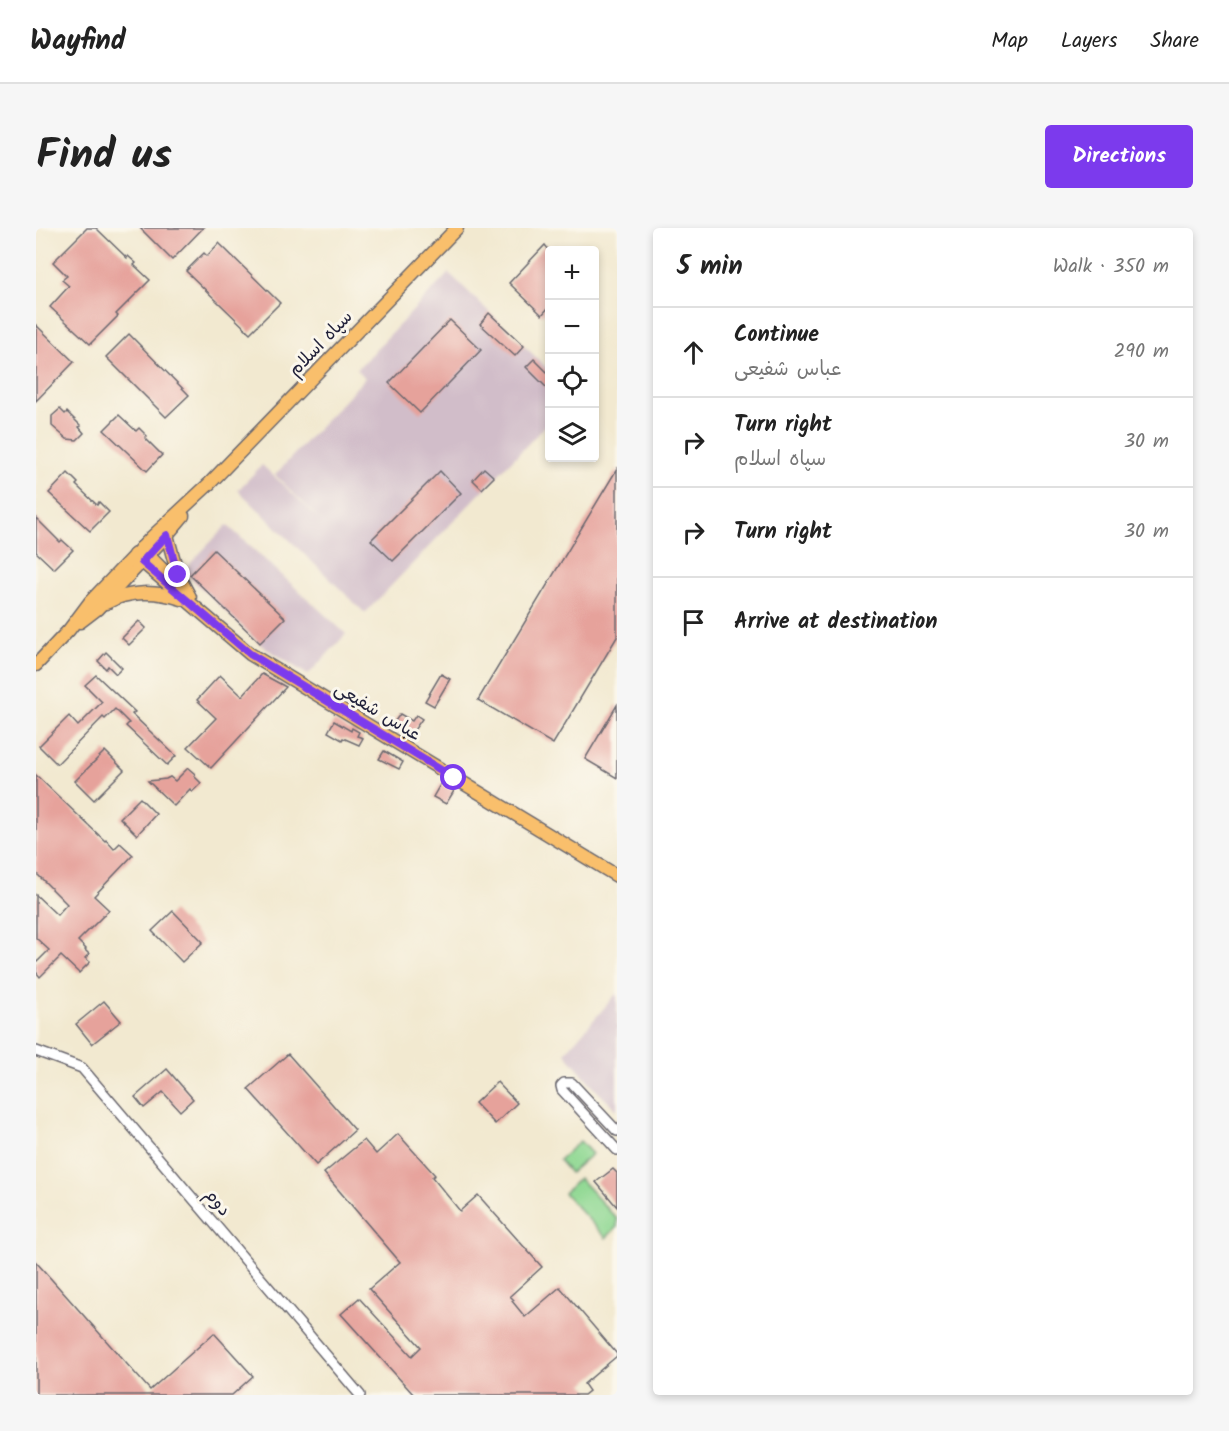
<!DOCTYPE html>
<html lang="en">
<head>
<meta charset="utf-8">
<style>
	body { margin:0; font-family:Kalam,"Playpen Sans Arabic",sans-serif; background:#f6f6f6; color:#222 }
	.controls { position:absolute; right:18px; top:18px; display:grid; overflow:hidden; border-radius:6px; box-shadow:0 3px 9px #0003 }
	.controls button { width:54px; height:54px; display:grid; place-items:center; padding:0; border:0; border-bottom:2px solid #e0e0e0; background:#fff; color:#222; font:30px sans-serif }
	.stop { position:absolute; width:18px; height:18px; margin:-14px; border:4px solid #7c3aed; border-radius:50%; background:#fff }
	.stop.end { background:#7c3aed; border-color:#fff; box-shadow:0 2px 6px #0008 }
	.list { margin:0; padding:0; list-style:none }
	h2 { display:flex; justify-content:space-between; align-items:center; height:78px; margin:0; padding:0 24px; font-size:26px }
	h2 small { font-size:20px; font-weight:400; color:#767676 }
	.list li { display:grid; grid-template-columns:39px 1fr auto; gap:18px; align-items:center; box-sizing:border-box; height:90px; padding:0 24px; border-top:2px solid #e0e0e0 }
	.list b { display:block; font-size:22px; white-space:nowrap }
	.list p { margin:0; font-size:20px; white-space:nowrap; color:#767676 }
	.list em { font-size:20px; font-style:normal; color:#767676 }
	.icon { flex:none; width:33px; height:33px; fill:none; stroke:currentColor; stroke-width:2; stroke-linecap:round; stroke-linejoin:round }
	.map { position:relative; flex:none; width:581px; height:1167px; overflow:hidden; border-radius:6px }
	header { display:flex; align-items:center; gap:36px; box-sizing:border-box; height:84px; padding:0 30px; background:#fff; border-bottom:2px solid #e0e0e0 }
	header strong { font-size:28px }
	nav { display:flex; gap:33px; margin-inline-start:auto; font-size:21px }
	.intro { display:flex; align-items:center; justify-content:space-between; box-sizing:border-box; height:144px; padding:0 36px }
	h1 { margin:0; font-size:42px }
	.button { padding:15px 27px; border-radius:6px; background:#7c3aed; color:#fff; font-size:21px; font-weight:700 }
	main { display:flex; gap:36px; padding:0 36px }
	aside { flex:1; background:#fff; border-radius:6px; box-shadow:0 3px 9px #0003 }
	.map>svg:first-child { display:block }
</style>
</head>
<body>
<header>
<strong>Wayfind</strong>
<nav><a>Map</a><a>Layers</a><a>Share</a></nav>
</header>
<div class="intro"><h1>Find us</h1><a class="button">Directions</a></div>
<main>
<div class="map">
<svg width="581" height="1167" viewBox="0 0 581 1167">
	<rect width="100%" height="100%" fill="#fbf7ec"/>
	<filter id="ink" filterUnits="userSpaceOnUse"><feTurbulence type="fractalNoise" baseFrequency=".0167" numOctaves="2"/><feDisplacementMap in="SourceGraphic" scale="12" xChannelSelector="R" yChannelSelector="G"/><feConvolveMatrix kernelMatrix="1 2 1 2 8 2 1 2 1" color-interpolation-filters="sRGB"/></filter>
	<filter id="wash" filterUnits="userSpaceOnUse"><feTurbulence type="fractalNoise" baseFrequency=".008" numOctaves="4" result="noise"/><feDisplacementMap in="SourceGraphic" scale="24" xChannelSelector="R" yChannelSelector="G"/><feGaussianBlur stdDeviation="1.35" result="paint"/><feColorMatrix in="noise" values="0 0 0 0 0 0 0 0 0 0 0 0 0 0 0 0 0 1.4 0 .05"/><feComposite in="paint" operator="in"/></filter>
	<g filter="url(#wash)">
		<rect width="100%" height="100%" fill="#f2e9d0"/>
		<g fill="#d1bdc9">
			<path d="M 413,45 L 513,142 L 513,194 L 329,385 L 202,262 L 226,237 L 294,301 L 239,247 L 329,150 L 321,141 Z"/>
			<path d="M 191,297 L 310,406 L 272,447 L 225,417 L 147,343 Z"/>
			<path d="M 581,765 L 581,882 L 562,864 L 529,825 Z"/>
		</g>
		<g fill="#90d893" stroke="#597d67" stroke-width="1.5">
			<path d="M 544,913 L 556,926 L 534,945 L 523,932 Z"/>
			<path d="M 543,950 L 581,991 L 581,999 L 570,1010 L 528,965 Z"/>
		</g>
		<g id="blocks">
			<g fill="#e6a29b">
				<path d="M 51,0 L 60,0 L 91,30 L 92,28 L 100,35 L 98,37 L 114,52 L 80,86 L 82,88 L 54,116 L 14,79 L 33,58 L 26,52 L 31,48 L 17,34 Z"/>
				<path d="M 104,0 L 167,0 L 136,32 Z"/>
				<path d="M 183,15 L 244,75 L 214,105 L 150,43 L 168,25 L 171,28 Z"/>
				<path d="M 509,17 L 513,22 L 513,79 L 506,87 L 473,55 Z"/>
				<path d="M 453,85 L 488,118 L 479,128 L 444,96 Z"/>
				<path d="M 414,92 L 445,122 L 384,185 L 353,155 Z"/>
				<path d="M 0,97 L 38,134 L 0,173 Z"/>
				<path d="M 93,106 L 153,167 L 130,189 L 70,129 Z"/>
				<path d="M 498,131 L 513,146 L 513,162 L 490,139 Z"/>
				<path d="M 24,181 L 29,186 L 31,184 L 45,198 L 43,199 L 48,205 L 41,212 L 31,211 L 16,198 L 16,188 Z"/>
				<path d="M 83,187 L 100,203 L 103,200 L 111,208 L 109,210 L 126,227 L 111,243 L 68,202 Z"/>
				<path d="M 448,240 L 458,249 L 446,261 L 437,252 Z"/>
				<path d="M 581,241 L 581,409 L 517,516 L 442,472 Z"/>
				<path d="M 404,243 L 425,265 L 357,333 L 335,312 Z"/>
				<path d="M 32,245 L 42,255 L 40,257 L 61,277 L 63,274 L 73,284 L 54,303 L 13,265 Z"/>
				<path d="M 0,290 L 24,314 L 26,312 L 37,322 L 18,341 L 0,324 Z"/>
				<path d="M 178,322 L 249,390 L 224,415 L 154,347 Z"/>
				<path d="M 103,393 L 110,400 L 93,417 L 86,410 Z"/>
				<path d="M 70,424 L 86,440 L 80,446 L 72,438 L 70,441 L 62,433 Z"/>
				<path d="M 226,446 L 250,459 L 175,540 L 152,519 L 180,490 L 161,472 L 184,447 L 206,468 Z"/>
				<path d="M 405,446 L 414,451 L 398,478 L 389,473 Z"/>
				<path d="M 60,447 L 99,484 L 96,486 L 140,528 L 131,537 L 90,498 L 93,495 L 79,481 L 69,491 L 67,489 L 21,536 L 3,518 L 33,488 L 42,498 L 66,474 L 49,457 Z"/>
				<path d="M 581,477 L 581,550 L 549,531 Z"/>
				<path d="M 364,486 L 376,493 L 380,487 L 386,491 L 376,505 L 359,493 Z"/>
				<path d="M 298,493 L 315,503 L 316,500 L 323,504 L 321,508 L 327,510 L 323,517 L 307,510 L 306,512 L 292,504 Z"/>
				<path d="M 69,523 L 88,542 L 58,572 L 39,553 Z"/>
				<path d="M 348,523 L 367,534 L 363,541 L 343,531 Z"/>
				<path d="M 152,540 L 159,546 L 158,548 L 165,555 L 156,564 L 154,561 L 138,578 L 112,553 L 130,551 L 134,549 L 139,553 Z"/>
				<path d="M 0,547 L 69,613 L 70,612 L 78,621 L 84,615 L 97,627 L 58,668 L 73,682 L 42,713 L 50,721 L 49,722 L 53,726 L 49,730 L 54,734 L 43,745 L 25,728 L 4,749 L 0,744 L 0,735 L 13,722 L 0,710 L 0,667 L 21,687 L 31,676 L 0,645 Z"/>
				<path d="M 405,555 L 418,563 L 410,576 L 397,569 Z"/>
				<path d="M 104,570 L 120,586 L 101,607 L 84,590 Z"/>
				<path d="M 137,683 L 167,714 L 146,734 L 116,703 Z"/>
				<path d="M 68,773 L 85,793 L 56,816 L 40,796 Z"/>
				<path d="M 252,826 L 319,902 L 280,937 L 212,861 Z"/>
				<path d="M 131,841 L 157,871 L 144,883 L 127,864 L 108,880 L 99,869 Z"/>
				<path d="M 461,854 L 481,875 L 459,896 L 439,875 Z"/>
				<path d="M 362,906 L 399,947 L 396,949 L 424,983 L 442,967 L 506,1039 L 474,1068 L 478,1072 L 476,1073 L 489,1089 L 524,1059 L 581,1126 L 581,1128 L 548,1156 L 553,1163 L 548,1167 L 378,1167 L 305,1086 L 323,1070 L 376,1128 L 385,1119 L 333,1061 L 364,1034 L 288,945 L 328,912 L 340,926 Z"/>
				<path d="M 577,941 L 581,945 L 581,979 L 560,954 Z"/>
				<path d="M 0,1034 L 114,1162 L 178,1105 L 217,1148 L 196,1167 L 0,1167 Z"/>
			</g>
		</g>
	</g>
	<g filter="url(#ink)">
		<use href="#blocks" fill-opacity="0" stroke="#6b686f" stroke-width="1.5"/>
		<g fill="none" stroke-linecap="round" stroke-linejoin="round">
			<g stroke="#6b686f" stroke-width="12">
				<g id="minor">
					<path d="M 0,823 L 46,840 L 324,1167"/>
					<path d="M 581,903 L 536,855 L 528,855 L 525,858 L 526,862 L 581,922"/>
				</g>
			</g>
			<g stroke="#6b686f" stroke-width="15">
				<g id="major">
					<path d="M 131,307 L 142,347 L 154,369"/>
					<path d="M 105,320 L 134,349"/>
					<path d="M 98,327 L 214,426 L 581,648"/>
					<path d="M 70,375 C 93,362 121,363 146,371"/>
					<path d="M 44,394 L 61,381 L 131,307 L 147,288"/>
					<path d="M 0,437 L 33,402 L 54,374 L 116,309 L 173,256 L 421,0"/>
				</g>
			</g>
			<use href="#minor" stroke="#fff" stroke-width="9"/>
			<use href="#major" stroke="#f9bf6c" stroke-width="12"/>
		</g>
	</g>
	<g fill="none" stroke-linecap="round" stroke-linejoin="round" filter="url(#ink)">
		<path stroke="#7c3aed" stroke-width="8" d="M 142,347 L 131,307 L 106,334 L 214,426 L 418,550"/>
	</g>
	<g text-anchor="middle" stroke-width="6" stroke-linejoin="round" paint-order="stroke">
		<g font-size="18" fill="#22223b" stroke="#fbf7ec">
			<text transform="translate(284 115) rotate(-46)" y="6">سپاه اسلام</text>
			<text transform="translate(342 483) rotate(31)" y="6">عباس شفیعی</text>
			<text transform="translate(182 974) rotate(50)" y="6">دوم</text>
		</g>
	</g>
</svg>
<div class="controls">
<button>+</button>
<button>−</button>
<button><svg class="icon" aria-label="locate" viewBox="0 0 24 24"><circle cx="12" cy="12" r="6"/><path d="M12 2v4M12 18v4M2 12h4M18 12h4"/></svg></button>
<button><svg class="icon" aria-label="layers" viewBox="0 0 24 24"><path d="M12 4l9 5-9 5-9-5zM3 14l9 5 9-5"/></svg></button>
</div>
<div class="stop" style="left:418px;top:550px"></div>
<div class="stop end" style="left:142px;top:347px"></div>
</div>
<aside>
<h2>5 min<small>Walk · 350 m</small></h2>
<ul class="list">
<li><svg class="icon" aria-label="ahead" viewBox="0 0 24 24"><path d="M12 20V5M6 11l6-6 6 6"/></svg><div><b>Continue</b><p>عباس شفیعی</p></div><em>290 m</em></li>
<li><svg class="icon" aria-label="right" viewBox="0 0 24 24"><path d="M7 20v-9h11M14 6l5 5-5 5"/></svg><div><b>Turn right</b><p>سپاه اسلام</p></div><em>30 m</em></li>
<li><svg class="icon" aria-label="right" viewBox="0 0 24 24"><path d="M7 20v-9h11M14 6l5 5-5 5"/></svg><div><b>Turn right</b></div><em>30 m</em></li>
<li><svg class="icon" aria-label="arrive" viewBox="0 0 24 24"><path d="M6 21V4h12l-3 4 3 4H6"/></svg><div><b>Arrive at destination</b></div></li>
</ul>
</aside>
</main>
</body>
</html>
